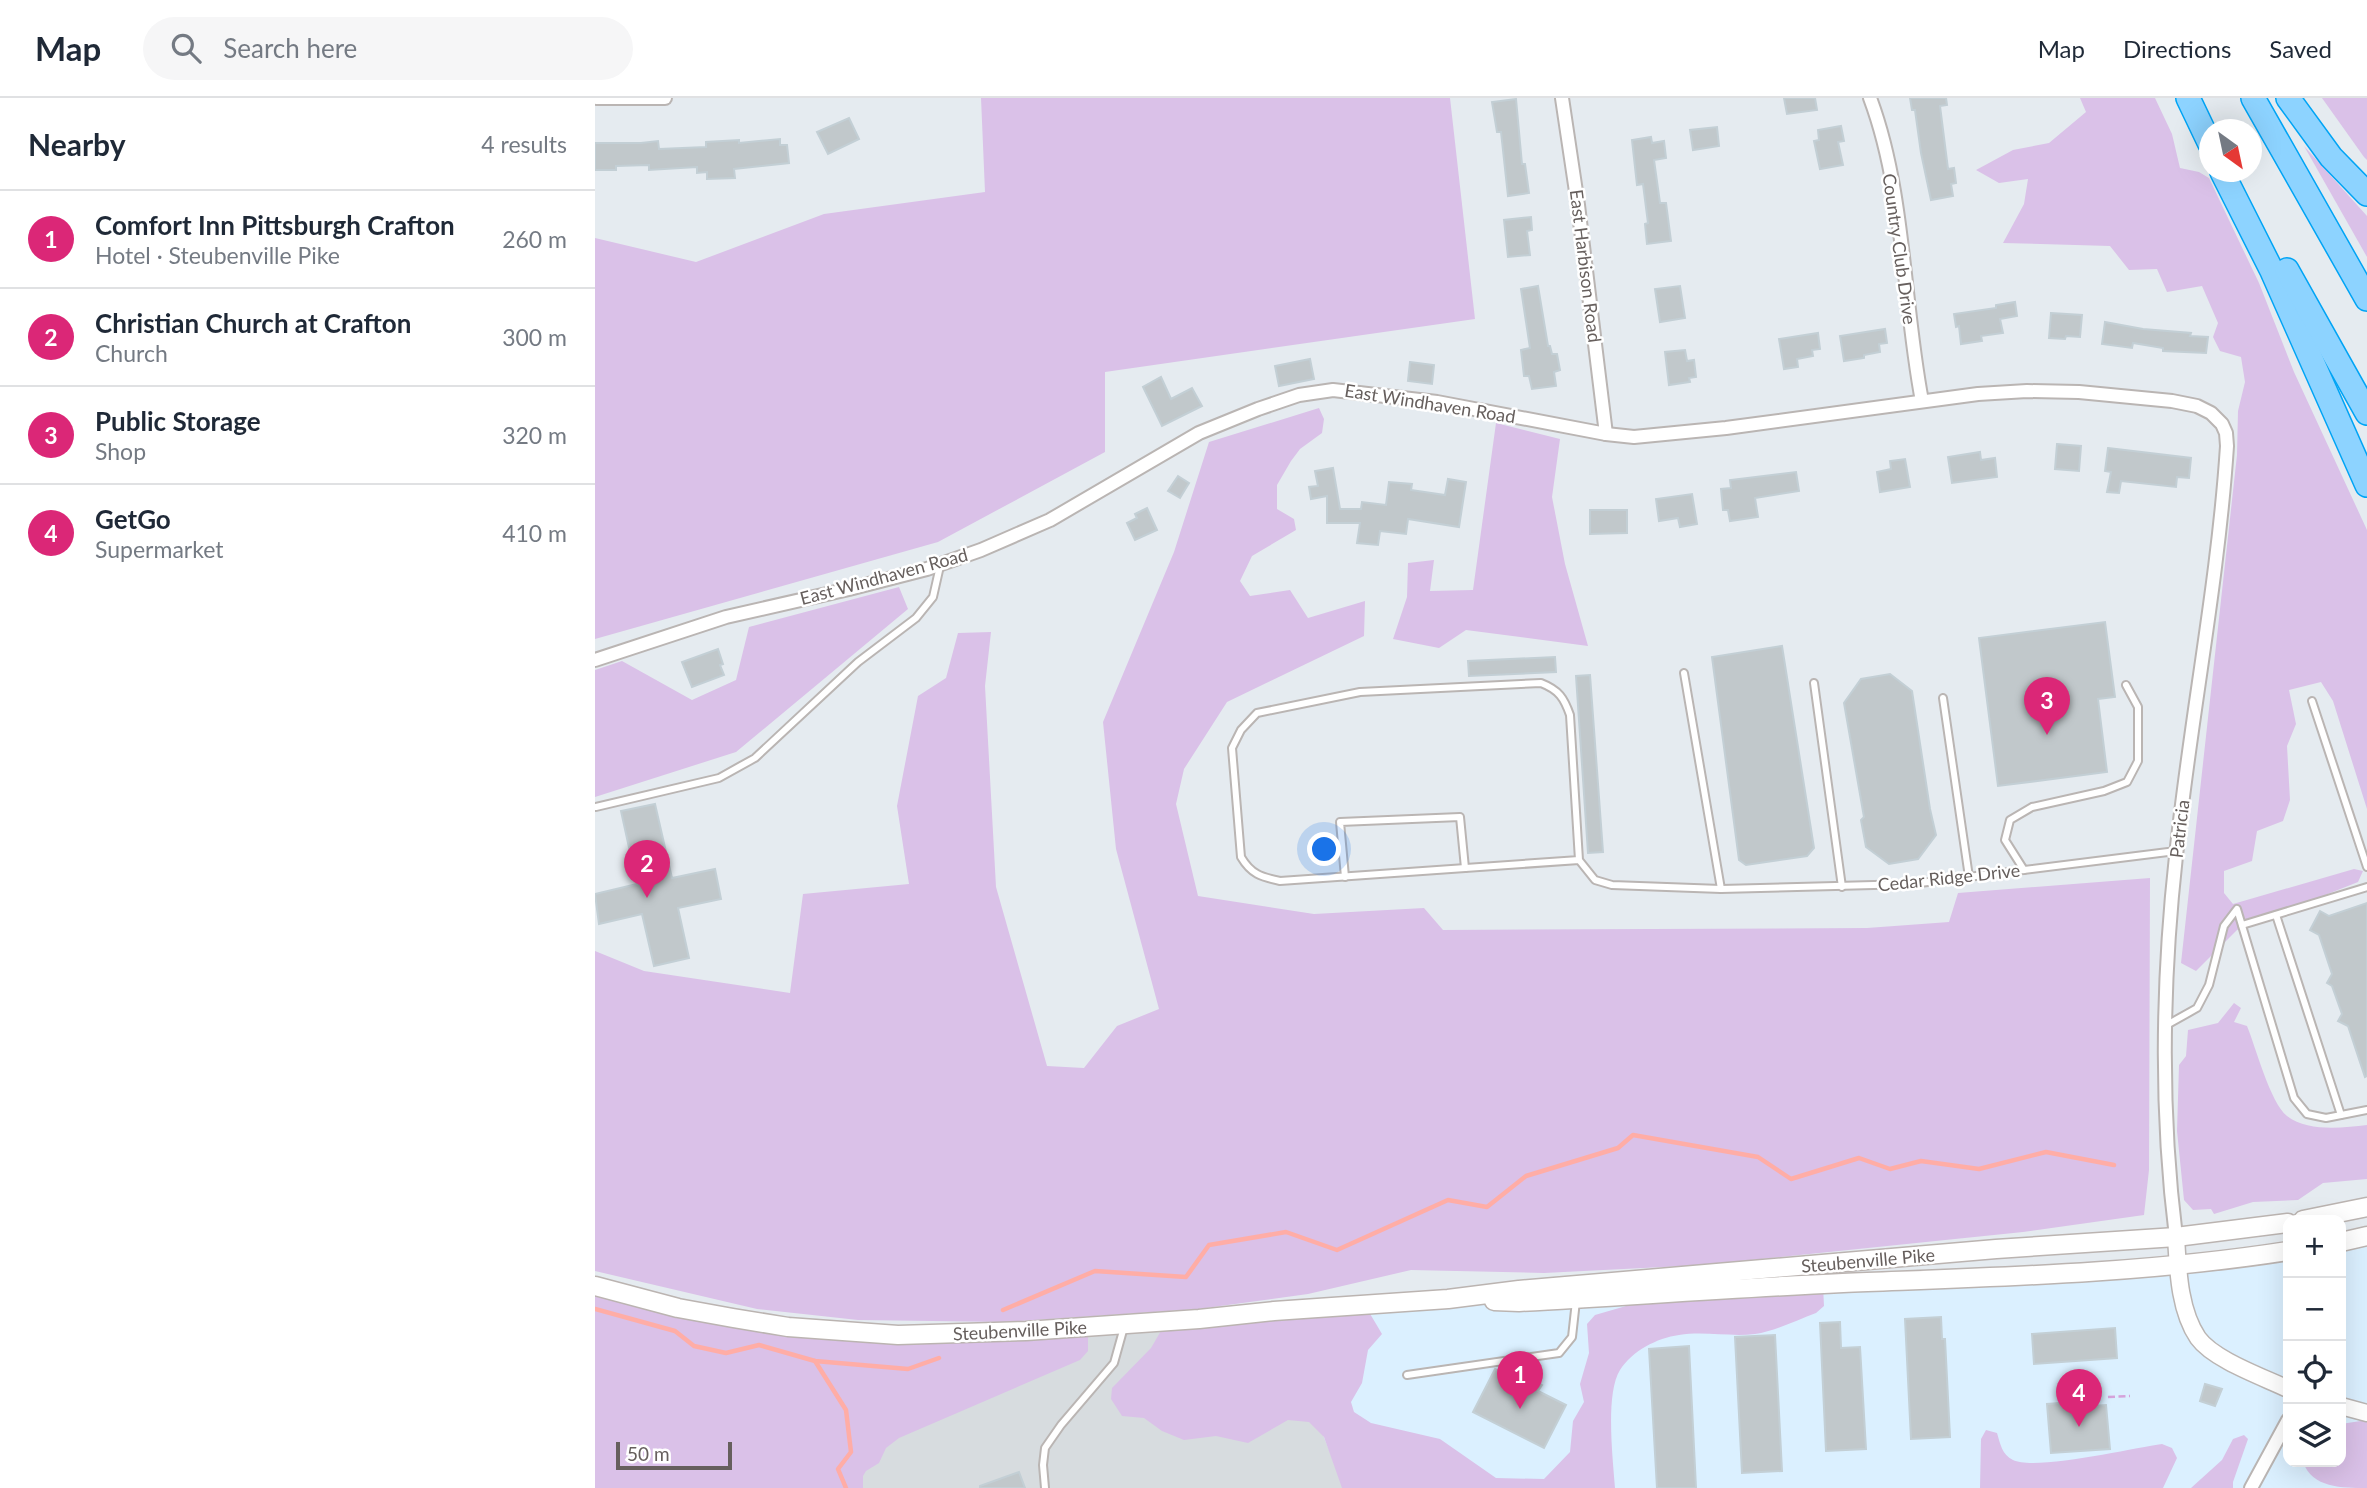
<!DOCTYPE html>
<html lang="en">
<head>
<meta charset="utf-8">
<style>
	body { margin:0; font-family:Lato,sans-serif; background:#f6f6f7; color:#1f2937 }
	.controls { position:absolute; right:21px; bottom:21px; display:grid; overflow:hidden; border-radius:14px; box-shadow:0 7px 28px #0002 }
	.controls button { width:63px; height:63px; display:grid; place-items:center; padding:0; border:0; border-bottom:2px solid #e0e1e3; background:#fff; color:#1f2937; font:35px sans-serif }
	.compass { position:absolute; left:1604px; top:21px; width:63px; height:63px; border-radius:50%; background:#fff; box-shadow:0 7px 28px #0002; rotate:147deg }
	.scale { position:absolute; left:21px; bottom:18px; width:116px; box-sizing:border-box; padding-left:7px; border:4px solid #665f5d; border-top:0; font-size:19px; line-height:24px; white-space:nowrap; color:#665f5d; -webkit-text-stroke:5px #fff; paint-order:stroke }
	.you { position:absolute; left:730px; top:752px; width:24px; height:24px; margin:-18px; border:5px solid #fff; border-radius:50%; background:#1a73e8; box-shadow:0 0 0 10px #1a73e833 }
	.badge { display:grid; place-items:center; width:46px; height:46px; border-radius:50%; background:#db2777; color:#fff; font-size:23px; font-weight:700 }
	.pin { position:absolute; translate:-50% -58px; filter:drop-shadow(0 2px 4px #0008) }
	.pin::after { content:''; position:absolute; top:37px; width:24px; height:21px; background:inherit; clip-path:polygon(0 0,100% 0,50% 100%) }
	.list { margin:0; padding:0; list-style:none }
	h2 { display:flex; justify-content:space-between; align-items:center; height:91px; margin:0; padding:0 28px; font-size:30px }
	h2 small { font-size:23px; font-weight:400; color:#747a83 }
	.list li { display:grid; grid-template-columns:46px 1fr auto; gap:21px; align-items:center; box-sizing:border-box; height:98px; padding:0 28px; border-top:2px solid #e0e1e3 }
	.list b { display:block; font-size:26px; white-space:nowrap }
	.list p { margin:0; font-size:23px; white-space:nowrap; color:#747a83 }
	.list em { font-size:23px; font-style:normal; color:#747a83 }
	.icon { flex:none; width:38px; height:38px; fill:none; stroke:currentColor; stroke-width:2; stroke-linecap:round; stroke-linejoin:round }
	.map { position:relative; flex:none; width:1772px; height:1390px; overflow:hidden }
	header { display:flex; align-items:center; gap:42px; box-sizing:border-box; height:98px; padding:0 35px; background:#fff; border-bottom:2px solid #e0e1e3 }
	header strong { font-size:33px }
	nav { display:flex; gap:38px; margin-inline-start:auto; font-size:24px }
	.search { width:490px; height:63px; background:#f6f6f7; display:flex; align-items:center; gap:18px; box-sizing:border-box; padding:0 24px; border-radius:38px; color:#747a83; font-size:26px }
	main { display:flex }
	aside { flex:1; background:#fff }
	.map>svg:first-child { display:block }
</style>
</head>
<body>
<header>
<strong>Map</strong>
<div class="search"><svg class="icon" aria-label="search" viewBox="0 0 24 24"><circle cx="10" cy="10" r="6"/><path d="M15 15l6 6"/></svg>Search here</div>
<nav><a>Map</a><a>Directions</a><a>Saved</a></nav>
</header>
<main>
<aside>
<h2>Nearby<small>4 results</small></h2>
<ul class="list">
<li><span class="badge">1</span><div><b>Comfort Inn Pittsburgh Crafton</b><p>Hotel · Steubenville Pike</p></div><em>260 m</em></li>
<li><span class="badge">2</span><div><b>Christian Church at Crafton</b><p>Church</p></div><em>300 m</em></li>
<li><span class="badge">3</span><div><b>Public Storage</b><p>Shop</p></div><em>320 m</em></li>
<li><span class="badge">4</span><div><b>GetGo</b><p>Supermarket</p></div><em>410 m</em></li>
</ul>
</aside>
<div class="map">
<svg width="1772" height="1390" viewBox="0 0 1772 1390">
	<rect width="100%" height="100%" fill="#e5ebf0"/>
	<path fill="#dbf0ff" d="M 1772,1138 L 1772,1390 L 749,1390 L 679,1213 L 853,1201 L 924,1204 L 1693,1153 L 1693,1364 L 1746,1364 L 1746,1144 Z"/>
	<path fill="#d7dcdf" d="M 679,1213 L 749,1390 L 0,1390 L 255,1236 Z"/>
	<g fill="#dac1e8">
		<path d="M 386,0 L 855,0 L 880,221 L 510,274 L 510,354 L 343,444 L 0,541 L 0,140 L 101,164 L 229,116 L 390,94 Z"/>
		<path d="M 1485,0 L 1560,0 L 1577,36 L 1585,70 L 1604,74 L 1614,80 L 1664,185 L 1699,274 L 1772,432 L 1772,711 L 1738,603 L 1726,584 L 1694,592 L 1701,626 L 1692,648 L 1695,702 L 1688,723 L 1662,733 L 1657,763 L 1629,773 L 1629,795 L 1638,806 L 1759,771 L 1768,773 L 1763,784 L 1642,832 L 1601,873 L 1586,865 L 1642,357 L 1643,313 L 1650,284 L 1646,259 L 1625,253 L 1618,239 L 1623,225 L 1607,188 L 1572,194 L 1562,171 L 1534,172 L 1515,148 L 1408,145 L 1429,106 L 1433,81 L 1404,85 L 1381,72 L 1418,52 L 1454,45 L 1491,14 Z"/>
		<path d="M 1727,0 L 1772,0 L 1772,62 L 1769,59 Z"/>
		<path d="M 1709,48 L 1772,118 L 1772,159 Z"/>
		<path d="M 724,310 L 729,321 L 727,335 L 705,351 L 696,363 L 682,387 L 682,411 L 699,421 L 701,432 L 657,458 L 645,483 L 655,498 L 695,492 L 713,520 L 770,503 L 769,538 L 632,604 L 589,671 L 581,706 L 603,798 L 719,816 L 829,810 L 848,832 L 1272,830 L 1354,824 L 1363,795 L 1555,780 L 1554,1072 L 1549,1117 L 1428,1134 L 1108,1167 L 949,1175 L 816,1172 L 713,1196 L 603,1211 L 411,1224 L 263,1222 L 162,1211 L 0,1173 L 0,853 L 49,873 L 195,895 L 208,796 L 314,786 L 302,708 L 323,598 L 351,580 L 363,535 L 396,534 L 390,588 L 401,789 L 452,968 L 489,970 L 522,928 L 564,911 L 521,751 L 508,624 L 579,454 L 614,344 Z"/>
		<path d="M 901,325 L 965,341 L 957,399 L 970,466 L 993,548 L 871,532 L 844,550 L 798,541 L 812,499 L 813,465 L 839,462 L 835,493 L 878,492 Z"/>
		<path d="M 304,489 L 313,511 L 141,654 L 0,699 L 0,572 L 27,563 L 97,602 L 141,582 L 154,529 Z"/>
		<path d="M 1639,905 L 1646,910 L 1639,924 L 1652,928 C 1661,950 1675,1004 1692,1018 C 1713,1034 1747,1030 1772,1027 L 1772,1081 L 1728,1085 L 1703,1102 L 1658,1104 L 1619,1116 L 1616,1111 L 1598,1112 L 1589,1102 L 1582,1033 L 1584,967 L 1591,958 L 1593,932 L 1623,925 Z"/>
		<path d="M 1228,1188 L 1229,1208 L 1221,1215 C 1202,1222 1180,1233 1160,1236 C 1135,1239 1109,1233 1084,1237 C 1062,1240 1037,1253 1025,1272 C 1010,1296 1018,1362 1020,1390 L 747,1390 L 729,1339 L 714,1324 L 693,1322 L 653,1345 L 621,1338 L 589,1342 L 567,1333 L 549,1320 L 527,1318 L 516,1301 L 517,1290 L 556,1250 L 570,1226 L 771,1209 L 787,1236 L 773,1252 L 767,1285 L 756,1304 L 759,1314 L 776,1325 L 845,1341 L 901,1380 L 949,1381 L 975,1354 L 978,1323 L 989,1304 L 985,1286 L 994,1255 L 992,1226 L 1000,1217 L 1069,1197 Z"/>
		<path d="M 0,1190 L 176,1229 L 493,1233 L 493,1253 L 485,1262 L 304,1340 L 291,1350 L 284,1365 L 271,1373 L 268,1378 L 268,1390 L 0,1390 Z"/>
		<path d="M 1772,1322 L 1772,1390 C 1747,1390 1717,1390 1708,1364 L 1746,1364 L 1746,1326 Z"/>
		<path d="M 1391,1332 L 1402,1335 C 1405,1345 1407,1357 1418,1362 C 1440,1373 1538,1350 1567,1346 L 1577,1350 L 1582,1360 L 1568,1390 L 1385,1390 L 1386,1341 Z"/>
		<path d="M 1649,1337 L 1653,1341 L 1638,1384 L 1638,1390 L 1596,1390 L 1627,1362 L 1638,1341 Z"/>
	</g>
	<g fill="none" stroke-linecap="round" stroke-linejoin="round">
		<g stroke="#ffada6" stroke-width="4.5">
			<path d="M 0,1211 L 80,1233 L 99,1248 L 131,1255 L 164,1247 L 220,1263 L 313,1271 L 344,1260"/>
			<path d="M 408,1212 L 500,1173 L 591,1179 L 614,1147 L 691,1134 L 742,1152 L 853,1102 L 892,1109 L 931,1078 L 1023,1050 L 1038,1037 L 1163,1059 L 1196,1081 L 1264,1060 L 1295,1071 L 1326,1063 L 1384,1071 L 1451,1054 L 1519,1067"/>
			<path d="M 220,1263 L 251,1312 L 256,1354 L 243,1371 L 251,1390"/>
		</g>
	</g>
	<g fill="#c1c8cb" stroke="#c3cfd5" stroke-width="2">
		<path d="M 1189,0 L 1220,0 L 1222,12 L 1192,16 Z"/>
		<path d="M 1315,0 L 1351,0 L 1352,7 L 1345,8 L 1353,71 L 1359,70 L 1361,85 L 1356,86 L 1358,98 L 1336,102 L 1326,55 L 1320,12 L 1317,12 Z"/>
		<path d="M 921,1 L 927,66 L 930,66 L 934,95 L 913,98 L 906,34 L 902,34 L 897,4 Z"/>
		<path d="M 254,20 L 264,41 L 233,56 L 222,34 Z"/>
		<path d="M 1246,28 L 1249,43 L 1243,44 L 1248,67 L 1225,71 L 1219,43 L 1224,42 L 1223,32 Z"/>
		<path d="M 1122,29 L 1124,48 L 1098,52 L 1095,32 Z"/>
		<path d="M 1056,39 L 1057,45 L 1069,43 L 1071,60 L 1059,62 L 1065,105 L 1071,105 L 1076,143 L 1052,146 L 1050,126 L 1053,125 L 1048,86 L 1042,87 L 1037,42 Z"/>
		<path d="M 185,41 L 185,47 L 192,47 L 194,65 L 139,71 L 140,80 L 112,81 L 112,74 L 102,75 L 102,69 L 54,72 L 54,67 L 21,68 L 21,72 L 0,72 L 0,45 L 46,45 L 63,43 L 64,51 L 111,49 L 111,44 L 144,42 L 144,45 Z"/>
		<path d="M 936,119 L 937,132 L 932,133 L 935,157 L 913,159 L 909,122 Z"/>
		<path d="M 943,188 L 953,248 L 955,248 L 957,256 L 962,256 L 965,272 L 959,274 L 961,288 L 937,291 L 934,278 L 929,278 L 926,252 L 935,250 L 926,191 Z"/>
		<path d="M 1085,188 L 1090,220 L 1065,224 L 1060,191 Z"/>
		<path d="M 1420,204 L 1422,218 L 1405,221 L 1408,235 L 1386,238 L 1387,243 L 1366,246 L 1364,228 L 1361,229 L 1359,216 L 1401,210 L 1401,207 Z"/>
		<path d="M 1456,215 L 1487,217 L 1485,239 L 1471,238 L 1470,241 L 1454,240 Z"/>
		<path d="M 1510,224 L 1548,231 L 1596,235 L 1595,238 L 1613,239 L 1611,255 L 1568,253 L 1568,250 L 1538,245 L 1537,250 L 1507,246 Z"/>
		<path d="M 1290,231 L 1292,245 L 1284,246 L 1285,254 L 1269,257 L 1269,260 L 1249,263 L 1245,238 Z"/>
		<path d="M 1223,235 L 1225,251 L 1217,252 L 1218,258 L 1202,261 L 1203,269 L 1189,271 L 1184,241 Z"/>
		<path d="M 1090,252 L 1092,263 L 1099,262 L 1101,279 L 1094,280 L 1095,284 L 1074,287 L 1070,254 Z"/>
		<path d="M 715,261 L 719,281 L 684,288 L 680,268 Z"/>
		<path d="M 815,264 L 839,267 L 837,286 L 813,283 Z"/>
		<path d="M 566,279 L 576,301 L 597,290 L 607,308 L 567,328 L 548,289 Z"/>
		<path d="M 1462,346 L 1486,348 L 1484,373 L 1460,371 Z"/>
		<path d="M 1513,350 L 1596,360 L 1594,380 L 1582,379 L 1581,389 L 1526,383 L 1524,395 L 1512,394 L 1516,374 L 1510,373 Z"/>
		<path d="M 1385,354 L 1386,362 L 1400,360 L 1402,379 L 1357,385 L 1353,359 Z"/>
		<path d="M 1310,361 L 1315,389 L 1285,394 L 1282,374 L 1296,371 L 1295,363 Z"/>
		<path d="M 738,370 L 745,411 L 766,411 L 767,404 L 791,407 L 794,384 L 817,386 L 816,392 L 850,397 L 853,381 L 871,384 L 864,429 L 813,421 L 811,436 L 785,433 L 783,447 L 762,445 L 765,425 L 732,425 L 732,398 L 716,401 L 714,389 L 723,388 L 720,373 Z"/>
		<path d="M 1201,374 L 1204,393 L 1160,400 L 1163,419 L 1135,423 L 1133,412 L 1128,412 L 1126,391 L 1136,390 L 1135,382 Z"/>
		<path d="M 583,378 L 594,385 L 585,400 L 573,393 Z"/>
		<path d="M 1097,396 L 1102,426 L 1085,429 L 1083,420 L 1064,423 L 1061,401 Z"/>
		<path d="M 552,410 L 562,432 L 540,442 L 532,425 L 542,420 L 540,416 Z"/>
		<path d="M 995,412 L 1032,412 L 1032,435 L 995,436 Z"/>
		<path d="M 1510,524 L 1520,599 L 1503,601 L 1512,674 L 1403,688 L 1384,540 Z"/>
		<path d="M 1187,548 L 1219,750 L 1212,758 L 1151,767 L 1144,762 L 1117,559 Z"/>
		<path d="M 123,551 L 128,566 L 125,567 L 129,577 L 97,589 L 87,564 Z"/>
		<path d="M 960,559 L 961,574 L 874,578 L 873,563 Z"/>
		<path d="M 1295,576 L 1317,593 L 1335,711 L 1341,737 L 1323,761 L 1294,766 L 1271,749 L 1266,722 L 1269,719 L 1249,605 L 1266,581 Z"/>
		<path d="M 995,577 L 1008,754 L 993,755 L 981,578 Z"/>
		<path d="M 60,706 L 77,780 L 120,771 L 126,801 L 83,810 L 94,860 L 59,868 L 47,816 L 4,826 L 0,796 L 42,786 L 26,713 Z"/>
		<path d="M 1772,805 L 1772,978 L 1770,979 L 1753,928 L 1743,923 L 1747,916 L 1737,888 L 1732,885 L 1737,876 L 1724,837 L 1715,832 L 1725,813 L 1734,818 Z"/>
		<path d="M 1346,1219 L 1347,1241 L 1350,1241 L 1355,1339 L 1316,1341 L 1310,1221 Z"/>
		<path d="M 1245,1224 L 1246,1250 L 1265,1249 L 1271,1351 L 1231,1353 L 1225,1225 Z"/>
		<path d="M 1520,1230 L 1522,1260 L 1439,1266 L 1437,1236 Z"/>
		<path d="M 1180,1237 L 1187,1373 L 1147,1375 L 1140,1239 Z"/>
		<path d="M 1094,1248 L 1101,1390 L 1062,1390 L 1054,1251 Z"/>
		<path d="M 900,1271 L 931,1287 L 934,1280 L 947,1287 L 943,1293 L 971,1307 L 949,1350 L 878,1314 Z"/>
		<path d="M 1610,1286 L 1627,1291 L 1620,1308 L 1605,1303 Z"/>
		<path d="M 1493,1303 L 1497,1308 L 1511,1307 L 1515,1351 L 1456,1355 L 1452,1306 Z"/>
		<path d="M 424,1374 L 430,1390 L 385,1390 L 385,1388 Z"/>
	</g>
	<g fill="none" stroke-linecap="round" stroke-linejoin="round">
		<g stroke="#bab5b3" stroke-width="10">
			<g id="service">
				<path d="M 1089,575 L 1126,791"/>
				<path d="M 1219,585 L 1247,789"/>
				<path d="M 1348,600 L 1374,779"/>
				<path d="M 1717,603 L 1772,769"/>
				<path d="M 1,709 L 124,680 L 160,660 L 263,564 L 321,520 L 338,499 L 345,468"/>
				<path d="M 984,762 L 685,783 C 666,779 656,776 646,759 L 637,650 L 646,632 L 662,615 L 765,594 L 946,585 C 964,592 969,600 975,617 L 984,762 L 1000,782 L 1017,787 L 1126,791 L 1317,786 L 1581,753"/>
				<path d="M 1429,772 L 1410,742 L 1415,722 L 1437,709 L 1509,693 L 1532,684 L 1543,663 L 1543,609 L 1531,587"/>
				<path d="M 750,779 L 745,724 L 865,719 L 870,770"/>
				<path d="M 1681,817 L 1746,1017"/>
				<path d="M 1647,827 L 1772,789"/>
				<path d="M 1570,928 L 1602,910 L 1614,887 L 1629,828 L 1642,811 L 1699,1000 L 1712,1016 L 1731,1020 L 1772,1012"/>
				<path d="M 812,1277 L 964,1255 L 977,1239 L 981,1203"/>
				<path d="M 450,1390 L 448,1367 L 450,1350 L 466,1327 L 519,1265 L 529,1229"/>
			</g>
		</g>
		<g stroke="#bab5b3" stroke-width="16">
			<g id="minor">
				<path d="M 2,0 L 70,0"/>
				<path d="M 967,0 L 983,107 L 1011,336"/>
				<path d="M 1275,0 C 1310,93 1308,205 1327,303"/>
				<path d="M 0,562 L 131,519 L 254,491 L 332,471 L 386,452 L 455,422 L 604,335 L 663,311 L 704,297 L 738,292 L 842,304 L 1011,336 L 1039,339 L 1131,330 L 1383,296 L 1432,293 L 1484,294 L 1577,303 L 1602,308 L 1616,315 L 1627,326 L 1631,335 L 1632,348 C 1623,486 1595,622 1581,758 C 1567,885 1565,1012 1581,1139"/>
				<path d="M 1656,1390 L 1693,1322"/>
			</g>
		</g>
		<g stroke="#bab5b3" stroke-width="19">
			<g id="tertiary">
				<path d="M 1581,1139 C 1583,1171 1584,1212 1603,1240 C 1619,1262 1668,1279 1693,1291"/>
				<path d="M 1746,1308 L 1772,1315"/>
			</g>
		</g>
		<g stroke="#bbb4b1" stroke-width="21">
			<g id="secondary">
				<path d="M 1708,1122 L 1772,1109"/>
				<path d="M 1746,1144 L 1772,1138"/>
				<path d="M 0,1188 L 83,1210 L 138,1220 L 193,1229 L 303,1237 L 431,1233 L 604,1221 L 679,1213 L 853,1201 L 924,1192 L 1401,1151 L 1581,1139 L 1693,1125"/>
				<path d="M 899,1203 L 924,1204 C 1032,1198 1140,1190 1248,1185 C 1397,1179 1546,1176 1693,1153"/>
			</g>
		</g>
		<g stroke="#00a4f5" stroke-width="26">
			<g id="motorway">
				<path d="M 1593,0 L 1615,46"/>
				<path d="M 1658,0 L 1772,201"/>
				<path d="M 1693,0 L 1736,59 L 1772,96"/>
				<path d="M 1627,74 L 1677,173 L 1772,387"/>
				<path d="M 1692,172 L 1772,315"/>
			</g>
		</g>
		<path stroke="#d5a3db" stroke-width="2.5" stroke-dasharray="7 3.5" stroke-linecap="butt" d="M 1513,1299 L 1535,1298"/>
		<use href="#service" stroke="#fff" stroke-width="6"/>
		<use href="#minor" stroke="#fff" stroke-width="12"/>
		<use href="#tertiary" stroke="#fff" stroke-width="16"/>
		<use href="#secondary" stroke="#fff" stroke-width="18"/>
		<use href="#motorway" stroke="#8dd3ff" stroke-width="23"/>
	</g>
	<g text-anchor="middle" stroke-width="5" stroke-linejoin="round" paint-order="stroke">
		<g font-size="18" fill="#665f5d" stroke="#fff">
			<text transform="translate(1304 151) rotate(82)" y="6">Country Club Drive</text>
			<text transform="translate(990 168) rotate(83)" y="6">East Harbison Road</text>
			<text transform="translate(835 306) rotate(9)" y="6">East Windhaven Road</text>
			<text transform="translate(289 479) rotate(-15)" y="6">East Windhaven Road</text>
			<text transform="translate(1585 731) rotate(-83)" y="6">Patricia</text>
			<text transform="translate(1354 780) rotate(-6)" y="6">Cedar Ridge Drive</text>
			<text transform="translate(1273 1163) rotate(-5)" y="6">Steubenville Pike</text>
			<text transform="translate(425 1233) rotate(-3)" y="6">Steubenville Pike</text>
		</g>
	</g>
</svg>
<div class="controls">
<button>+</button>
<button>−</button>
<button><svg class="icon" aria-label="locate" viewBox="0 0 24 24"><circle cx="12" cy="12" r="6"/><path d="M12 2v4M12 18v4M2 12h4M18 12h4"/></svg></button>
<button><svg class="icon" aria-label="layers" viewBox="0 0 24 24"><path d="M12 4l9 5-9 5-9-5zM3 14l9 5 9-5"/></svg></button>
</div>
<svg class="compass" viewBox="-18 -18 36 36"><path d="M0-13l5 13h-10z" fill="#e53935"/><path d="M0 13l5-13h-10z" fill="#747a83"/></svg>
<div class="scale">50 m</div>
<div class="you"></div>
<div class="pin badge" style="left:925px;top:1311px">1</div>
<div class="pin badge" style="left:52px;top:800px">2</div>
<div class="pin badge" style="left:1452px;top:637px">3</div>
<div class="pin badge" style="left:1484px;top:1329px">4</div>
</div>
</main>
</body>
</html>
